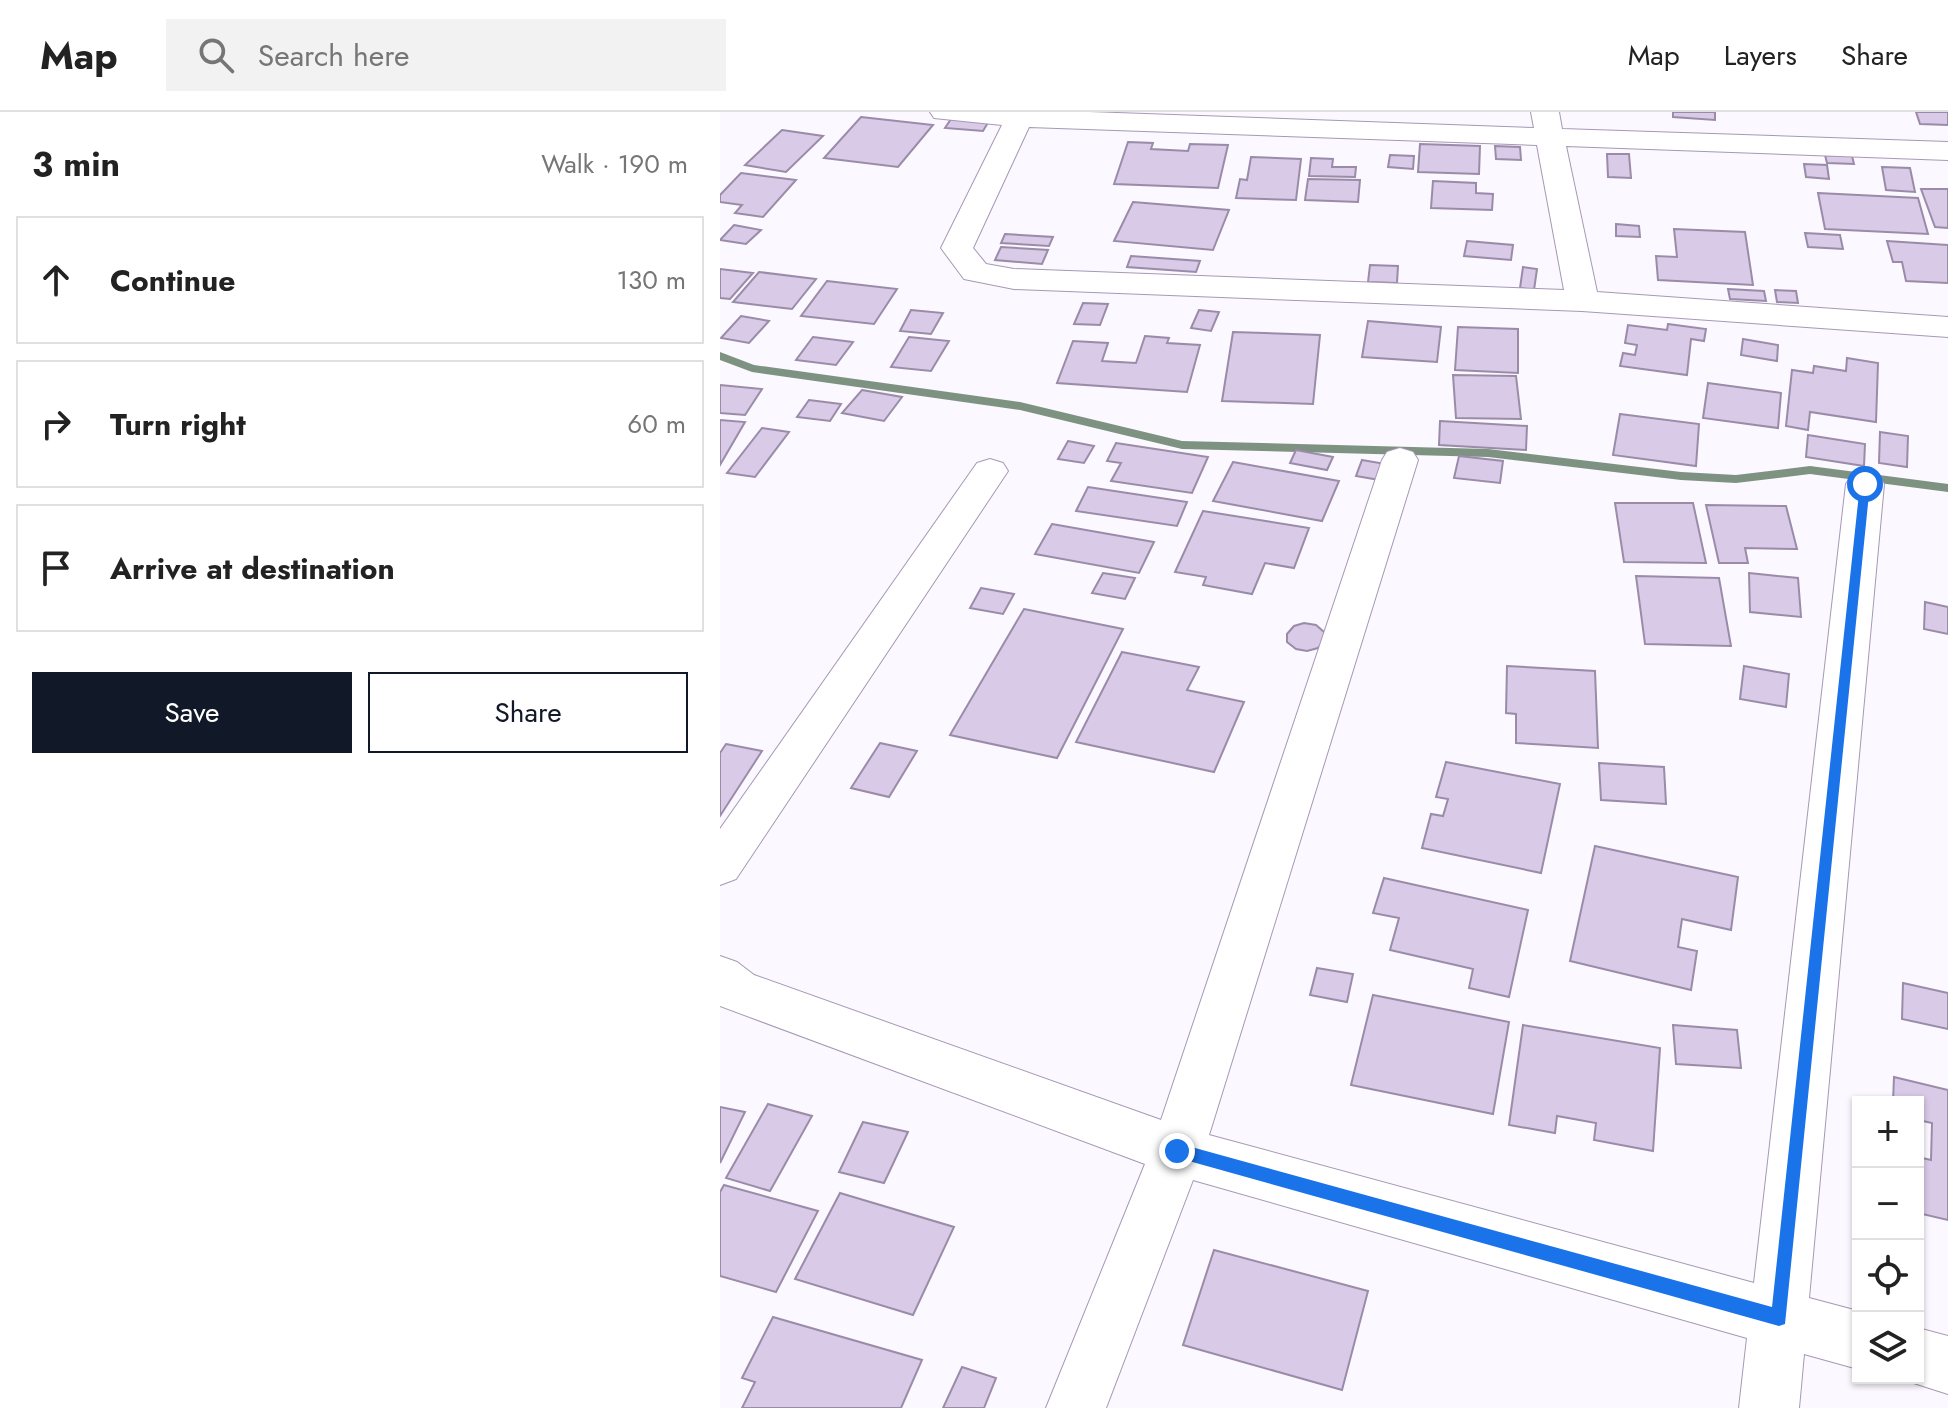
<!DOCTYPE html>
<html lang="en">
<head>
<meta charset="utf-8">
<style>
	body { margin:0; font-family:Jost,sans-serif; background:#f2f2f2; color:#222 }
	.controls { position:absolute; right:24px; bottom:24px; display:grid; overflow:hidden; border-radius:0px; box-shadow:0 2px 6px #0004 }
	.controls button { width:72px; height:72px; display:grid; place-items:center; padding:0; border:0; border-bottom:2px solid #e0e0e0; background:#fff; color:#222; font:40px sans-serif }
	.stop { position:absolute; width:24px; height:24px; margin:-18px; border:6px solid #1a73e8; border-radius:50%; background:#fff }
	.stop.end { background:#1a73e8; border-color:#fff; box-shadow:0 2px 8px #0008 }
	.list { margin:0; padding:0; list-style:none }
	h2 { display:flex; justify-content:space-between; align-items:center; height:104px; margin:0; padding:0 32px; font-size:34px }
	h2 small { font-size:26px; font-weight:400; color:#767676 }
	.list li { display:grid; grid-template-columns:52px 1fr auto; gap:24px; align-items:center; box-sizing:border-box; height:128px; margin:0 16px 16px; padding:0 16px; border:2px solid #e0e0e0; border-radius:0px }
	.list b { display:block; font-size:30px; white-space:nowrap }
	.list em { font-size:26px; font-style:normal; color:#767676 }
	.actions { display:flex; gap:16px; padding:24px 32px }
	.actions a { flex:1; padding:18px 0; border:2px solid #111827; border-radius:0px; text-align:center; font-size:28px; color:#111827 }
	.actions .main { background:#111827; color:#fff }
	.icon { flex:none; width:44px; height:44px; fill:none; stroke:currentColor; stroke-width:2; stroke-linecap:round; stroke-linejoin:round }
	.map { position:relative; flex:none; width:1228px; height:1296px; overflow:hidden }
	header { display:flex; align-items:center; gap:48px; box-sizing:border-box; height:112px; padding:0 40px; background:#fff; border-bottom:2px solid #e0e0e0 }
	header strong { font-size:38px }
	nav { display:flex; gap:44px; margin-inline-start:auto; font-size:28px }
	.search { width:560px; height:72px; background:#f2f2f2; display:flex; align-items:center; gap:20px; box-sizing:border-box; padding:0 28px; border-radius:0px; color:#767676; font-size:30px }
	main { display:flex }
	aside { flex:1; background:#fff }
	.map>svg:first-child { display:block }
</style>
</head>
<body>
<header>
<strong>Map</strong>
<div class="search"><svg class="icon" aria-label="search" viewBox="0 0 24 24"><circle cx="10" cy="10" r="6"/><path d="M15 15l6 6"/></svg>Search here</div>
<nav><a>Map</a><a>Layers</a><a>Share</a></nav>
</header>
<main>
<aside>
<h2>3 min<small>Walk · 190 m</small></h2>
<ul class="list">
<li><svg class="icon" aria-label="ahead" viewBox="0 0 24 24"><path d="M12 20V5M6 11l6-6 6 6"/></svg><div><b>Continue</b></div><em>130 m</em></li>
<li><svg class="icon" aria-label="right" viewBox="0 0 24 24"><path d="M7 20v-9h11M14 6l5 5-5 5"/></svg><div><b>Turn right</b></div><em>60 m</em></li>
<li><svg class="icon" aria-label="arrive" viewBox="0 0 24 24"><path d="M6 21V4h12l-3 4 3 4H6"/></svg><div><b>Arrive at destination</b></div></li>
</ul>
<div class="actions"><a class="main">Save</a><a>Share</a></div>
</aside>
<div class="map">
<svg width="1228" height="1296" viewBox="0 0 1228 1296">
	<rect width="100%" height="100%" fill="#fbf8ff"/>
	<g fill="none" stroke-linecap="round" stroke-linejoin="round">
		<path fill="#7e9281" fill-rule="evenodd" d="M 0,240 L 34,253 L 300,290 L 462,329 L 768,337 L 961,360 L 1016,363 L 1090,354 L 1228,372 L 1228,380 L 1090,362 L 1016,371 L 961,368 L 768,345 L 462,337 L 300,298 L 32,260 L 0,248 Z"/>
	</g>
	<g fill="#d9cae8" stroke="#9a8ca8" stroke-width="2">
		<path d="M 953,0 L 995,0 L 995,8 L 953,5 Z"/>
		<path d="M 1196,0 L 1228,0 L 1228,13 L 1200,12 Z"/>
		<path d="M 141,5 L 213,13 L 178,55 L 104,46 Z"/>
		<path d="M 231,7 L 269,9 L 263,19 L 225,16 Z"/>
		<path d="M 62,18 L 103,24 L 66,60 L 25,53 Z"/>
		<path d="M 408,30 L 433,31 L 431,37 L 468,39 L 470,32 L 508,33 L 498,76 L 394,72 Z"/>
		<path d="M 700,32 L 760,34 L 759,62 L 698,60 Z"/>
		<path d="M 775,34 L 800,35 L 801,48 L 776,47 Z"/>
		<path d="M 887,42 L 909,42 L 911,66 L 888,65 Z"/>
		<path d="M 670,43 L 694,44 L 693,57 L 668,55 Z"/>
		<path d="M 1105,43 L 1132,44 L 1134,52 L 1107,51 Z"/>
		<path d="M 531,45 L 581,47 L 576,88 L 516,86 L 520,67 L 527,68 Z"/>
		<path d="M 591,46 L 613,47 L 612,55 L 636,55 L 635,65 L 589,64 Z"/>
		<path d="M 1084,52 L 1107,53 L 1109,67 L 1086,65 Z"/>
		<path d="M 1162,55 L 1190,56 L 1195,80 L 1166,78 Z"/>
		<path d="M 21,61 L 76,68 L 43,105 L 15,101 L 22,93 L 0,90 L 0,83 Z"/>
		<path d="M 588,67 L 640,68 L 638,90 L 585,88 Z"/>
		<path d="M 713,69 L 756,71 L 756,81 L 773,82 L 772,98 L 711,96 Z"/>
		<path d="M 1201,77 L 1228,77 L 1228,116 L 1215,115 Z"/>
		<path d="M 1098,81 L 1198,86 L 1208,122 L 1105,117 Z"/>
		<path d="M 413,90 L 509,98 L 493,138 L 394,129 Z"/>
		<path d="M 896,112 L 919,114 L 920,125 L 896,124 Z"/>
		<path d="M 14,113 L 41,118 L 26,132 L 0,128 Z"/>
		<path d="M 954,117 L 1025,120 L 1033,173 L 938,168 L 936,144 L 957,145 Z"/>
		<path d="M 1085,121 L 1120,123 L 1123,137 L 1088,135 Z"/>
		<path d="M 285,122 L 333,125 L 329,134 L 281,131 Z"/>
		<path d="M 747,129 L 793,133 L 791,148 L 744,144 Z"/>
		<path d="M 1167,129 L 1228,133 L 1228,171 L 1186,169 L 1182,150 L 1173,150 Z"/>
		<path d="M 281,135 L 328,138 L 322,152 L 275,148 Z"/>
		<path d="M 411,144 L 480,149 L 476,160 L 407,155 Z"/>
		<path d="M 650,153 L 678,154 L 677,171 L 648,170 Z"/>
		<path d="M 803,155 L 817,157 L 814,178 L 800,176 Z"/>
		<path d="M 0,157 L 33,161 L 10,187 L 0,186 Z"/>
		<path d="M 39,160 L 96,167 L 72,197 L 13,190 Z"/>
		<path d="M 107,169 L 177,177 L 154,212 L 81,204 Z"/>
		<path d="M 1008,177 L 1044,179 L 1046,189 L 1010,187 Z"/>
		<path d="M 1055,178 L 1076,179 L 1078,191 L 1057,190 Z"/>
		<path d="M 363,191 L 388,192 L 380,213 L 354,212 Z"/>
		<path d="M 191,198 L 223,201 L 211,222 L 180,219 Z"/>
		<path d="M 479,198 L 499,200 L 491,219 L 471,216 Z"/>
		<path d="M 21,204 L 49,209 L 29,231 L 1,226 Z"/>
		<path d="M 648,209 L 721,215 L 717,250 L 642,245 Z"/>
		<path d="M 948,212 L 986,217 L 984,229 L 971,227 L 967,263 L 900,254 L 903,241 L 915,243 L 917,233 L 905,231 L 908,213 L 947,218 Z"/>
		<path d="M 738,215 L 798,217 L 798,261 L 735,258 Z"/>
		<path d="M 513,220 L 600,223 L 593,292 L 502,289 Z"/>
		<path d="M 425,224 L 449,226 L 447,231 L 480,233 L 467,280 L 337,271 L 353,229 L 388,231 L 382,249 L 416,251 Z"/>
		<path d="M 93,225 L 133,230 L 116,253 L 76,248 Z"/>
		<path d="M 189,225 L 229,229 L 211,259 L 171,255 Z"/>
		<path d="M 1023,227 L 1058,233 L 1057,249 L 1021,243 Z"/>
		<path d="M 1127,246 L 1158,251 L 1156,310 L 1090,300 L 1088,318 L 1066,314 L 1072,258 L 1093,261 L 1094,254 L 1126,259 Z"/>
		<path d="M 733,263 L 796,264 L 801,307 L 736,306 Z"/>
		<path d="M 988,271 L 1061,281 L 1058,316 L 983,306 Z"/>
		<path d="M 0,273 L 42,277 L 25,303 L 0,301 Z"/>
		<path d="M 142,278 L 182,285 L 164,309 L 122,301 Z"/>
		<path d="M 89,288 L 121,292 L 110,309 L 77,305 Z"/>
		<path d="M 900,302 L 979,312 L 976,354 L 893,343 Z"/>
		<path d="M 0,308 L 25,310 L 0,353 Z"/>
		<path d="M 720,309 L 807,314 L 806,338 L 719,333 Z"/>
		<path d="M 42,316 L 69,320 L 35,365 L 7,361 Z"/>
		<path d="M 1160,320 L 1188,324 L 1187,355 L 1159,351 Z"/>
		<path d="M 1088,323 L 1145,332 L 1144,354 L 1086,345 Z"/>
		<path d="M 348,329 L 374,334 L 364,351 L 338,347 Z"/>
		<path d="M 396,331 L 488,345 L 472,381 L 391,369 L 401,351 L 387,349 Z"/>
		<path d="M 576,338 L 613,345 L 607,358 L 570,351 Z"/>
		<path d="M 739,344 L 783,349 L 780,371 L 734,366 Z"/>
		<path d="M 642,348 L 677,354 L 671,370 L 636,364 Z"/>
		<path d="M 513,350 L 619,369 L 602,409 L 493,389 Z"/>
		<path d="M 368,375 L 467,390 L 457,414 L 356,399 Z"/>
		<path d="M 895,391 L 973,391 L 986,451 L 904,450 Z"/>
		<path d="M 986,393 L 1066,394 L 1077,437 L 1025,436 L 1028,451 L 999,451 Z"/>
		<path d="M 483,399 L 589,416 L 574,456 L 545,451 L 532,482 L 483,473 L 486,465 L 455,460 Z"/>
		<path d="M 332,412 L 434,430 L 419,461 L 315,442 Z"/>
		<path d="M 383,461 L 415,466 L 405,487 L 372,481 Z"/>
		<path d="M 1029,461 L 1078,466 L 1081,505 L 1030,500 Z"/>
		<path d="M 916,464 L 999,466 L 1011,534 L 925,532 Z"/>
		<path d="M 261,476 L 294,482 L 283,502 L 250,496 Z"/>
		<path d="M 1205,490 L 1228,495 L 1228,522 L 1204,517 Z"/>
		<path d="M 304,497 L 403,517 L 337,646 L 230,623 Z"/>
		<path d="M 584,511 L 596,513 L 604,520 L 605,528 L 598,536 L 587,539 L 576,537 L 567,530 L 567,522 L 574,514 Z"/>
		<path d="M 402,540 L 479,555 L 467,578 L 524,590 L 494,660 L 356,630 Z"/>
		<path d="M 787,554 L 875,559 L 878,636 L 796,631 L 796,602 L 786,601 Z"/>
		<path d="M 1024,554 L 1069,562 L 1066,595 L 1020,587 Z"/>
		<path d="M 160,631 L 197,639 L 169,685 L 131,676 Z"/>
		<path d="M 6,632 L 42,639 L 0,704 L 0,641 Z"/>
		<path d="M 726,650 L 840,672 L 821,761 L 702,736 L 711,702 L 723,704 L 728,687 L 716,685 Z"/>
		<path d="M 879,651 L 944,655 L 946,692 L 881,688 Z"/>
		<path d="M 875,734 L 1018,765 L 1011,818 L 962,807 L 958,835 L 977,839 L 971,878 L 850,849 Z"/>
		<path d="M 664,766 L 808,798 L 789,885 L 749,876 L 753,857 L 670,838 L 679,806 L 653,801 Z"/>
		<path d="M 597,856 L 633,862 L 627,890 L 590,883 Z"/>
		<path d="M 1183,871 L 1228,881 L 1228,917 L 1182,907 Z"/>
		<path d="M 653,883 L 789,910 L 773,1002 L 631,973 Z"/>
		<path d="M 803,913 L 940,936 L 933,1039 L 874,1028 L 876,1011 L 837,1004 L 835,1021 L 789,1013 Z"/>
		<path d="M 953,913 L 1017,918 L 1021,956 L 956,952 Z"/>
		<path d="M 1174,965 L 1228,978 L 1228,1108 L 1198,1101 L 1198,1045 L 1211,1048 L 1212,1011 L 1198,1008 L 1198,990 L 1173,990 Z"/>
		<path d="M 48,992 L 92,1004 L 50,1079 L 6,1066 Z"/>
		<path d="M 0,995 L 25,1000 L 0,1051 Z"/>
		<path d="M 143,1010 L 188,1020 L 164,1071 L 119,1060 Z"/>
		<path d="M 4,1073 L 98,1099 L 56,1180 L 0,1164 L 0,1080 Z"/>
		<path d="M 120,1081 L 234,1115 L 193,1203 L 75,1167 Z"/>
		<path d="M 494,1138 L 648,1179 L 622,1278 L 463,1233 Z"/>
		<path d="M 53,1205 L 202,1248 L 181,1296 L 22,1296 L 35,1270 L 22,1266 Z"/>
		<path d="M 242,1255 L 276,1266 L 264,1296 L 223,1296 Z"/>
	</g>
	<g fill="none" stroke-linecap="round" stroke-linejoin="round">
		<g stroke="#a798b5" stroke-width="2">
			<g id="minor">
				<path d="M 210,0 L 369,0 L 814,16 L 811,0 L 839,0 L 842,17 L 1228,30 L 1228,48 L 846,34 L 877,180 L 1228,205 L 1228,225 L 862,199 L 294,177 L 244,167 L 221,136 L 282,13 L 214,6 ZM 309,15 L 817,33 L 844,178 L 294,157 L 266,152 L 253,136 Z"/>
				<path d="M 680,336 L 693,340 L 698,348 L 489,1023 L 1034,1171 L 1126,372 L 1132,363 L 1145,360 L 1158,363 L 1164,372 L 1089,1186 L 1138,1199 L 1138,1257 L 1084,1242 L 1079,1296 L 1019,1296 L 1027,1226 L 473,1068 L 386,1296 L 326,1296 L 425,1052 L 0,894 L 0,844 L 17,850 L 34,863 L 441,1008 L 662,348 L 667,340 Z"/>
				<path d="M 270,347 L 283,351 L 288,359 L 16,767 L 0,773 L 0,717 L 257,351 Z"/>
				<path d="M 1198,1216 L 1228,1224 L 1228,1282 L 1178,1266 L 1198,1266 Z"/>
			</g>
		</g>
		<use href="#minor" fill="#fff" fill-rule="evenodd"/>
	</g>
	<path fill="#1a73e8" d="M 1145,368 L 1150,372 L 1065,1212 L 1059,1214 L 451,1044 L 451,1034 L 457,1031 L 1052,1195 L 1140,372 Z"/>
</svg>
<div class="controls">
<button>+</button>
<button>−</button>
<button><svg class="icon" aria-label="locate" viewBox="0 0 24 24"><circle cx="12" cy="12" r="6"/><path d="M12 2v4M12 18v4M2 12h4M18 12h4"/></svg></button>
<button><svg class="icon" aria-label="layers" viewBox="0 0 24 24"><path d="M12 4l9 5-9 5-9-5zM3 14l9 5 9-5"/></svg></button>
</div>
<div class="stop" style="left:1145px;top:372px"></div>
<div class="stop end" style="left:457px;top:1039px"></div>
</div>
</main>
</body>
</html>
